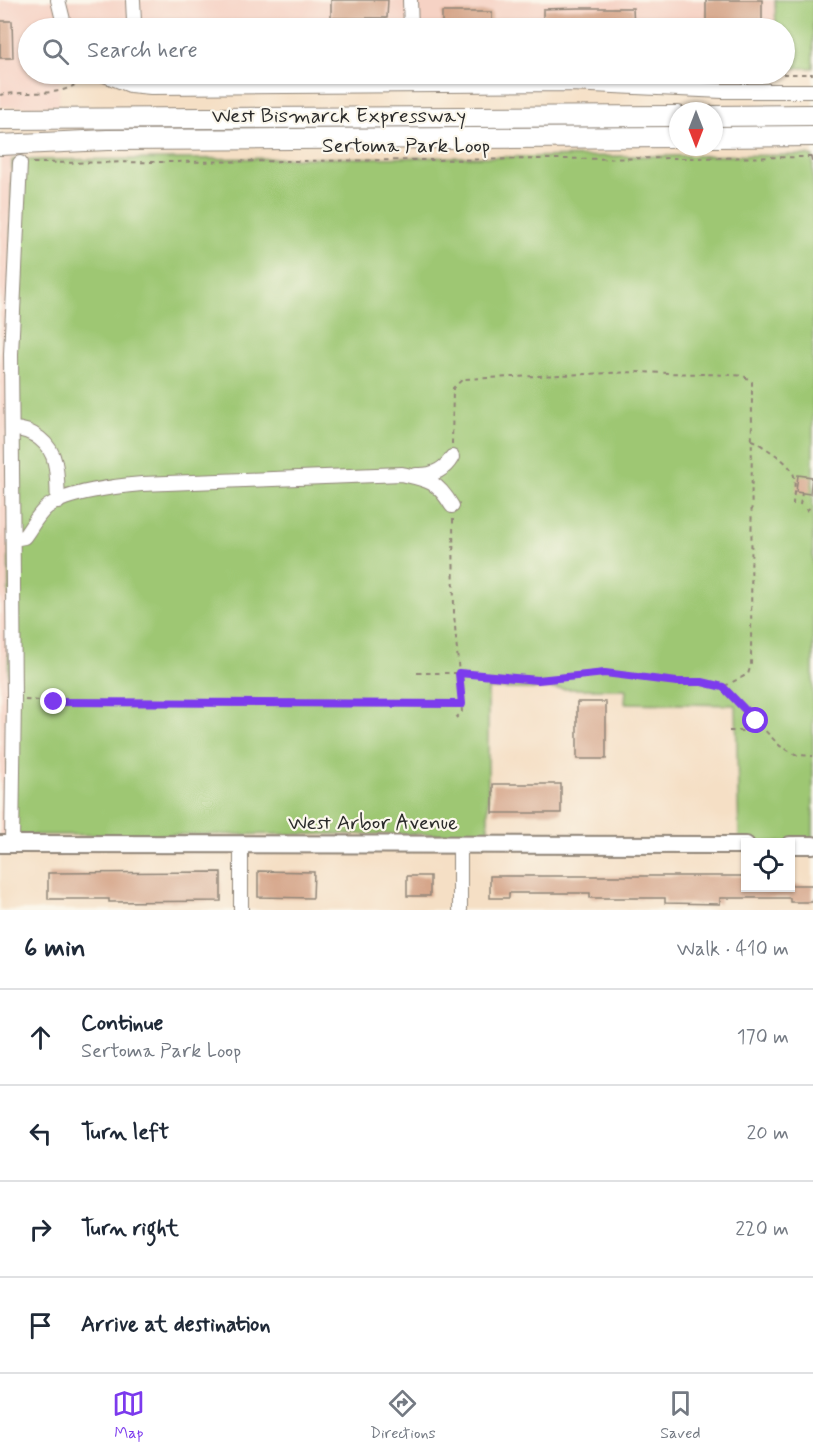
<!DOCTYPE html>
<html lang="en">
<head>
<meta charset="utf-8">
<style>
	body { margin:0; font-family:Mynerve,sans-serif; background:#f6f6f7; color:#1f2937 }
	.controls { position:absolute; right:18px; bottom:18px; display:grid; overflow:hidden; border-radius:0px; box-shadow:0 2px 4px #0004 }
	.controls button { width:54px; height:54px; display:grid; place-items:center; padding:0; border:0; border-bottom:2px solid #e0e1e3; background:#fff; color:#1f2937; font:30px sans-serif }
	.compass { position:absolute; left:669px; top:102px; width:54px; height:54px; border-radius:50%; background:#fff; box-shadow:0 2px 4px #0004; rotate:180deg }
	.stop { position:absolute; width:18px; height:18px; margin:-14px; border:4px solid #7c3aed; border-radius:50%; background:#fff }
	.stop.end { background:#7c3aed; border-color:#fff; box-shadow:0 2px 6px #0008 }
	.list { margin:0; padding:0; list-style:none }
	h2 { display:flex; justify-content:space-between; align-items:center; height:78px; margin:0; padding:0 24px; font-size:26px }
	h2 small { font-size:20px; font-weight:400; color:#747a83 }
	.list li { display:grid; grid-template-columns:39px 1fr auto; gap:18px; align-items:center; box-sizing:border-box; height:96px; padding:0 24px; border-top:2px solid #e0e1e3 }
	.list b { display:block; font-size:22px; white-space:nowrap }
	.list p { margin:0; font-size:20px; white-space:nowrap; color:#747a83 }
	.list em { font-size:20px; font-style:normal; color:#747a83 }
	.icon { flex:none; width:33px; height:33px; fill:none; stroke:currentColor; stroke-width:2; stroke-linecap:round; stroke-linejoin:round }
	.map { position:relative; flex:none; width:813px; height:910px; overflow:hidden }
	.search { position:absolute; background:#fff; box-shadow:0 2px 4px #0004; left:18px; right:18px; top:18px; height:66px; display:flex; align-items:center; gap:15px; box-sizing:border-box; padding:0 21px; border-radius:33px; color:#747a83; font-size:22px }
	.sheet { height:462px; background:#fff }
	nav { display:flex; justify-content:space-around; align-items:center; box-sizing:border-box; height:84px; border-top:2px solid #e0e1e3; background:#fff; font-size:16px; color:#747a83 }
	nav a { display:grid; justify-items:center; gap:3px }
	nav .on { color:#7c3aed }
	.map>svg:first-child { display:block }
</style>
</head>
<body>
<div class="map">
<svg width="813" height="910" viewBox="0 0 813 910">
	<rect width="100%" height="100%" fill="#fbf7ec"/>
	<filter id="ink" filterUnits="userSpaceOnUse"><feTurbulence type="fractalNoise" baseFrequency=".0167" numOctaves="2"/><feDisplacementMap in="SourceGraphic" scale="12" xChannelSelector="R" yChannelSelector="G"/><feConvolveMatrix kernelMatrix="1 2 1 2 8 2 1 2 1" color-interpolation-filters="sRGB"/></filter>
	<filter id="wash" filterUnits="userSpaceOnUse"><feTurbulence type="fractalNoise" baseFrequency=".008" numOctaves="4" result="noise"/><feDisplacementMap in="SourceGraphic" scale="24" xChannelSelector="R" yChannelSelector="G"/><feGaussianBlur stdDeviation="1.35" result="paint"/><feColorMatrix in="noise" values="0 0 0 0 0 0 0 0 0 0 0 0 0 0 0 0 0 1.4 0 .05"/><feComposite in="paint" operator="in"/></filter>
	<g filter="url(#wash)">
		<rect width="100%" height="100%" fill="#f5dfc5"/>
		<g fill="#f6d2c4">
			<path d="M 0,0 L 775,0 L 776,28 L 28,28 L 28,74 L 60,74 L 59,106 L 0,107 Z"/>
			<path d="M 108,74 L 775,74 L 772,81 L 421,79 Z"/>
			<path d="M 12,154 L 9,447 L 8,835 L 0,835 L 0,155 Z"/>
		</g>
		<g fill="#9ec773" stroke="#64794f" stroke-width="1.5">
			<path d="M 775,0 L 813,0 L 813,68 L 785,68 L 784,28 L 776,28 Z"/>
			<path d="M 808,155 L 813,157 L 813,843 L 739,842 L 736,705 L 625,703 L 626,689 L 488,689 L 488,834 L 8,835 L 9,447 L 12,160 Z"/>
		</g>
		<g id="blocks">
			<g fill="#d6a68a">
				<path d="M 331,0 L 388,0 L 387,18 L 331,18 Z"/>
				<rect x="706" y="0" width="56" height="28"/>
				<path d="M 578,8 L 633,8 L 634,28 L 543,28 L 543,9 Z"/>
				<rect x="442" y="12" width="50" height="16"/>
				<path d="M 0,21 L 12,21 L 13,58 L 0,58 Z"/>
				<path d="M 798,475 L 812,477 L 810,494 L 796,492 Z"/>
				<rect x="577" y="702" width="29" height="57"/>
				<rect x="493" y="784" width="68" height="29"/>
				<path d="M 258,871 L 314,872 L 313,898 L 258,897 Z"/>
				<path d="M 221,872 L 221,901 L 109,902 L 109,899 L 48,899 L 48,873 Z"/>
				<rect x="407" y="876" width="23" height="20"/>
				<path d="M 490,876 L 746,876 L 746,888 L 790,888 L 790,885 L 813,885 L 813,902 L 790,902 L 790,898 L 720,898 L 720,904 L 665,903 L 665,898 L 590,898 L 590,893 L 509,893 L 509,898 L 490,898 Z"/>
			</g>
		</g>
	</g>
	<g filter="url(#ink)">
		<use href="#blocks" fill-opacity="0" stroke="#908578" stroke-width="1.5"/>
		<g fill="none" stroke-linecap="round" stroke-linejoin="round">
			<g stroke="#908578" stroke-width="16">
				<g id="minor">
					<path d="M 58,0 L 65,28"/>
					<path d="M 133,0 L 134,22"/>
					<path d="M 410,0 L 411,28"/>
					<path d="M 102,74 L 130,85 L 151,87 L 570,84 L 723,91 L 813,91"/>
					<path d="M 13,429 C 32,429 51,443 55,463 C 58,475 57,490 58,502"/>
					<path d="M 416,475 C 432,476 444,471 452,457"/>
					<path d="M 13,539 L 24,537 C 31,528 38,514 47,507 C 67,492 118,486 142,484 L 402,474 C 429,480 437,481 452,506"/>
					<path d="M 12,844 L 14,698 L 11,354 L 20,163"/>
					<path d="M 241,844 L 241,910"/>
					<path d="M 460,910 L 460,845"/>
				</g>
			</g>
			<g stroke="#908578" stroke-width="20">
				<g id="major">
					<path d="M 0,844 L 746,845"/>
					<path d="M 790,845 L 813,845"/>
				</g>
			</g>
			<g stroke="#908578" stroke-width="22">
				<g id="highway">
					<path d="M 714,116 L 813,115"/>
					<path d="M 0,119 L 678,116"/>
					<path d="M 714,137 L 813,136"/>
					<path d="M 0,145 L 107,140 L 678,137"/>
				</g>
			</g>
			<g stroke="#908578" stroke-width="2" stroke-dasharray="4.5 4.5" stroke-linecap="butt">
				<path d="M 729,74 L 813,74"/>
				<path d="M 0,95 C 30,89 67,101 87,74"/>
				<path d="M 811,157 L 813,166"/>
				<path d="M 33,163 L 813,157"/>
				<path d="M 752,440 L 755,441 C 767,450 790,461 794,476 C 796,484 793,496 793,505"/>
				<path d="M 452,444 L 453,388 L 463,379 L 635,372 L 734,375 L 744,376 L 752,382 L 751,665 L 748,674 L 723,687"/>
				<path d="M 800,505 L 802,493"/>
				<path d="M 806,511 L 813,505"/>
				<path d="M 453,519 L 454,614 L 462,712 L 456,718"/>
				<path d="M 417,673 L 459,673 L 538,680 L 605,673 L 677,682 L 702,683 L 723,687 L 780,746 L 797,755 L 813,756"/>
				<path d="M 25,700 L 54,702 L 461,704"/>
				<path d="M 729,731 L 743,731 L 756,721"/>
			</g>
			<use href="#minor" stroke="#fff" stroke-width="14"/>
			<use href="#major" stroke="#fff" stroke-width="16"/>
			<use href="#highway" stroke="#fff" stroke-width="20"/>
		</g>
	</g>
	<g fill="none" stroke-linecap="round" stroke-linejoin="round" filter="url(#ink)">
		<path stroke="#7c3aed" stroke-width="8" d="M 54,702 L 462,704 L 459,673 L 538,680 L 605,673 L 677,682 L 702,682 L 723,687 L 756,721"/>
	</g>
	<g text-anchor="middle" stroke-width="4.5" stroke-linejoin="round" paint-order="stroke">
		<g font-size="21" fill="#2b2b2b" stroke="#fbf7ec">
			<text x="339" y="122">West Bismarck Expressway</text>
			<text x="406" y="152">Sertoma Park Loop</text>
			<text x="373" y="829">West Arbor Avenue</text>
		</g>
	</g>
</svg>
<div class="controls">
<button><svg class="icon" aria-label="locate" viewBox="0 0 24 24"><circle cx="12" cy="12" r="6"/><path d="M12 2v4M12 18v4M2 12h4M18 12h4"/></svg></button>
</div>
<svg class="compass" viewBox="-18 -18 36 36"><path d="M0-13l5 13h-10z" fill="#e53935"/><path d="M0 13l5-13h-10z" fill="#747a83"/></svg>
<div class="stop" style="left:756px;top:721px"></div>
<div class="stop end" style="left:54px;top:702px"></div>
<div class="search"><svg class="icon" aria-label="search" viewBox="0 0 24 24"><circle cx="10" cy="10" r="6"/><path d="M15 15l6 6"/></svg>Search here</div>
</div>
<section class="sheet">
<h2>6 min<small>Walk · 410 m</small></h2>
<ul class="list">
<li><svg class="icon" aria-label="ahead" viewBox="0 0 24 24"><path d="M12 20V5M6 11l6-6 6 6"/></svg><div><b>Continue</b><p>Sertoma Park Loop</p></div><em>170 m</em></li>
<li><svg class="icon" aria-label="left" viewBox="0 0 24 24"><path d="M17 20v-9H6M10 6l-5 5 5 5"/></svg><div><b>Turn left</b></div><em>20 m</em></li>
<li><svg class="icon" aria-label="right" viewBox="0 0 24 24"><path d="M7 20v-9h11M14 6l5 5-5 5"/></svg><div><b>Turn right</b></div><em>220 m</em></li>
<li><svg class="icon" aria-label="arrive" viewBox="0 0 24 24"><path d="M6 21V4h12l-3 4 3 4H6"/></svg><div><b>Arrive at destination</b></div></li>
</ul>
</section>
<nav>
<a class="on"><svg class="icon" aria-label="map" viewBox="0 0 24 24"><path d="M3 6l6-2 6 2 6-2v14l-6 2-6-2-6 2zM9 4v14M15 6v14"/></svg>Map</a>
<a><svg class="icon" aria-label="directions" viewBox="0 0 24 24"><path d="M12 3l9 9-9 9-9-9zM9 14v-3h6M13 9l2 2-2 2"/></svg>Directions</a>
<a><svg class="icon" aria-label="saved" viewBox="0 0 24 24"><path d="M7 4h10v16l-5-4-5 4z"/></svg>Saved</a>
</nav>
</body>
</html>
